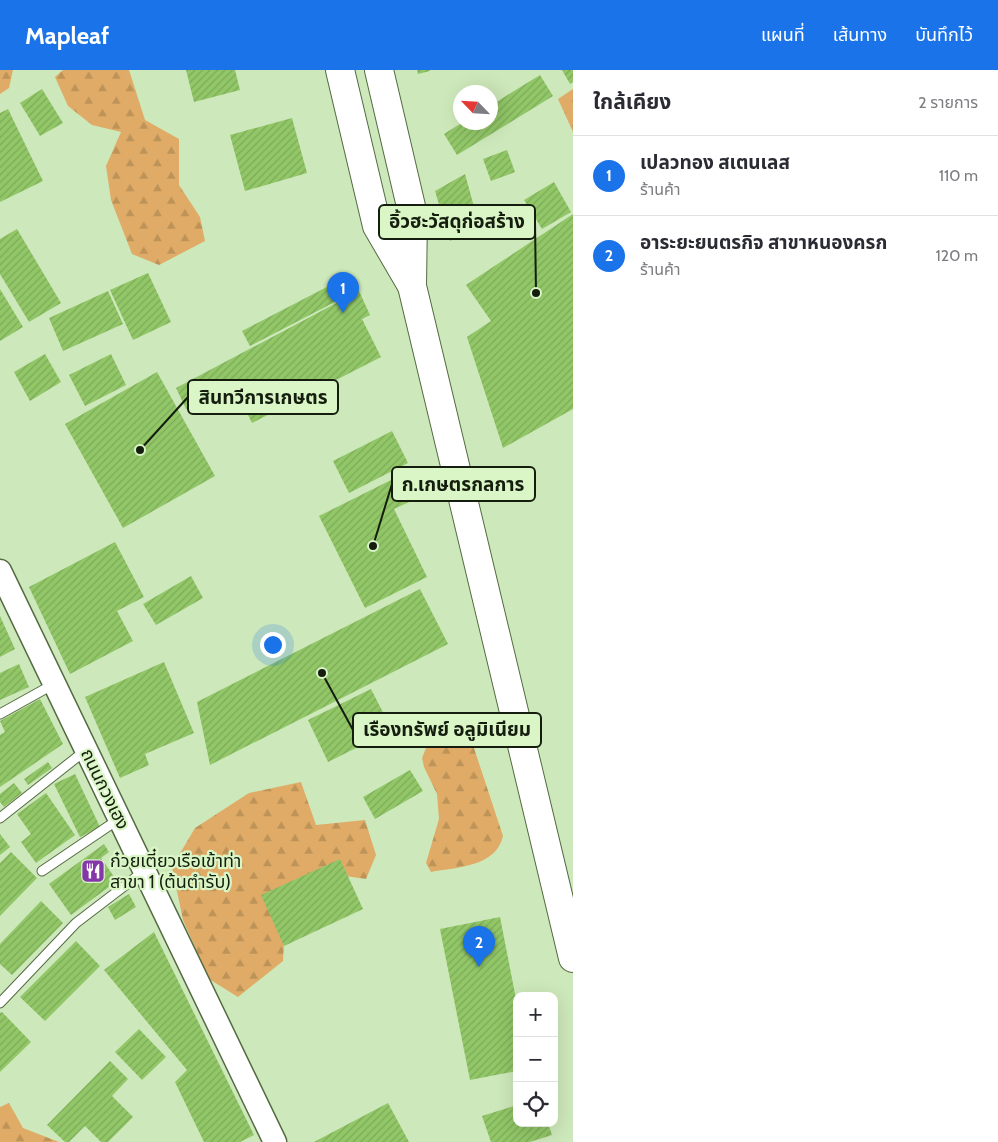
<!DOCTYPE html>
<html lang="th">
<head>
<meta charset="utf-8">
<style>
	body { margin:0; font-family:Cabin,"Noto Sans Thai",sans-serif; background:#f2f2f3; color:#2b2b33 }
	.controls { position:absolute; right:15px; bottom:15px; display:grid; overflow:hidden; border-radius:10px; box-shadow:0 5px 20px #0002 }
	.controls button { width:45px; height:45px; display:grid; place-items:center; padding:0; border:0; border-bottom:1px solid #e1e1e2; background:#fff; color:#2b2b33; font:25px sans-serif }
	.compass { position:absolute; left:453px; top:15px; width:45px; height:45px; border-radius:50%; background:#fff; box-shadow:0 5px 20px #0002; rotate:295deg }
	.you { position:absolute; left:272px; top:574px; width:18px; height:18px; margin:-12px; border:4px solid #fff; border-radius:50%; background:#1a73e8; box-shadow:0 0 0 8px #1a73e833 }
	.badge { display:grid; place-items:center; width:32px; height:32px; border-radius:50%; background:#1a73e8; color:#fff; font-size:16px; font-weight:700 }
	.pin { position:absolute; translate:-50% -41px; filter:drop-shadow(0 1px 2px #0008) }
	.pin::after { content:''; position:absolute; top:26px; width:18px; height:15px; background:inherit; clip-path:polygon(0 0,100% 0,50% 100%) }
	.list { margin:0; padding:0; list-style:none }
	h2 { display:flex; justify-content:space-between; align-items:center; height:65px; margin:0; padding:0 20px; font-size:21px }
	h2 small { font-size:16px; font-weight:400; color:#7c7c81 }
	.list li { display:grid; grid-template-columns:32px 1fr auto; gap:15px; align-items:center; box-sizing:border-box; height:80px; padding:0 20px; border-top:1px solid #e1e1e2 }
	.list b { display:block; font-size:19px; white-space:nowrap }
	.list p { margin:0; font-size:16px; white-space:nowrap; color:#7c7c81 }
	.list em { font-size:16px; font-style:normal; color:#7c7c81 }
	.icon { flex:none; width:28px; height:28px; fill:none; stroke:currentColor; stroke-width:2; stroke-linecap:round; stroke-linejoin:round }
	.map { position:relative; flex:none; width:573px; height:1072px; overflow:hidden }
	header { display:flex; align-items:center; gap:30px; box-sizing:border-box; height:70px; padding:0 25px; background:#1a73e8; color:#fff }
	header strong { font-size:24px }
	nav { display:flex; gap:28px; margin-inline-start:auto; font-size:18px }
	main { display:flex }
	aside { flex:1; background:#fff }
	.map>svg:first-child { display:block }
</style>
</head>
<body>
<header>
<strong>Mapleaf</strong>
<nav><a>แผนที่</a><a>เส้นทาง</a><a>บันทึกไว้</a></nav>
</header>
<main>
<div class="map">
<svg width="573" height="1072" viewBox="0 0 573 1072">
	<defs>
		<pattern id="grass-tufts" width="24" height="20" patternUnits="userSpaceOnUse" patternTransform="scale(1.25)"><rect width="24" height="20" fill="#dfab67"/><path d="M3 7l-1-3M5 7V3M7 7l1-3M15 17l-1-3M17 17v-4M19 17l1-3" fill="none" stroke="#be9358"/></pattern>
		<pattern id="forest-firs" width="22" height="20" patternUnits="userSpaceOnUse" patternTransform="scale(1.25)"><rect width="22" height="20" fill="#dfab67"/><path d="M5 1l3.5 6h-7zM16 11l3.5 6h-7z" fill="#be9358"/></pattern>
		<pattern id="building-hatch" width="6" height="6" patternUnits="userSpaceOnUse" patternTransform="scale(1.25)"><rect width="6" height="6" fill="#92c768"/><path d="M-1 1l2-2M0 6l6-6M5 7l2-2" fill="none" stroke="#7daa59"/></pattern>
	</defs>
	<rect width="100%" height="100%" fill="#cde8ba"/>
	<path fill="url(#grass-tufts)" d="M 573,19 L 573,62 L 558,29 Z"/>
	<g fill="url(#forest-firs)">
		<path d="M 0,0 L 13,0 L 9,18 L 0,24 Z"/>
		<path d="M 63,0 L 129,0 L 145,50 L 179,69 L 179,115 L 200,147 L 205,171 L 159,195 L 132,184 L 111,130 L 106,96 L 121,62 L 92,55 L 68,36 L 55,7 Z"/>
		<path d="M 454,651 L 468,660 L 503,766 C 496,797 457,797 431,802 L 426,793 L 439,749 L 437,724 L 424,697 L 422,688 L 426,678 L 444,654 Z"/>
		<path d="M 301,712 L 316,755 L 365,750 L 376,785 L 366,809 L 325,803 L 285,853 L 283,891 L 238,927 L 209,909 L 183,850 L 172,797 L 195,758 L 249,723 Z"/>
		<path d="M 9,1033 L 23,1058 L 59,1072 L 0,1072 L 0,1037 Z"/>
	</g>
	<g fill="url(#building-hatch)">
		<path d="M 186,0 L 235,0 L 240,20 L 194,32 Z"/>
		<path d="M 417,0 L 430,0 L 430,1 L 418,4 Z"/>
		<path d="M 562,0 L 573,0 L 573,12 L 570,14 Z"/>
		<path d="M 540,5 L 553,26 L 457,85 L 444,64 L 463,52 L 490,52 L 490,36 Z"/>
		<path d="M 42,19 L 63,53 L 40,66 L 20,33 Z"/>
		<path d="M 8,39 L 43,111 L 0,132 L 0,43 Z"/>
		<path d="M 292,48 L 307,103 L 245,121 L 230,65 Z"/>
		<path d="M 507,80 L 515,102 L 491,111 L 483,89 Z"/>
		<path d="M 465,104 L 479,155 L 450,171 L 435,121 Z"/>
		<path d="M 554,112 L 571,142 L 542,159 L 524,130 Z"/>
		<path d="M 573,144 L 573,339 L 503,378 L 467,267 L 491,251 L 466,215 Z"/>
		<path d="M 17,159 L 61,233 L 29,252 L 0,204 L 0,169 Z"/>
		<path d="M 148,203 L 171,252 L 133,270 L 110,220 Z"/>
		<path d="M 350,205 L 358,220 L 250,276 L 242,261 Z"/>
		<path d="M 0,219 L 23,257 L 0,271 Z"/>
		<path d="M 108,221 L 123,254 L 63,281 L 49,248 Z"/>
		<path d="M 359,221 L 370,245 L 362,249 L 381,287 L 252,353 L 233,315 L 186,339 L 176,318 Z"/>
		<path d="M 45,284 L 61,312 L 30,331 L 14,302 Z"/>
		<path d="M 111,284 L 126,315 L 85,336 L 69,305 Z"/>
		<path d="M 157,302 L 215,406 L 123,458 L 65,354 Z"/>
		<path d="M 392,361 L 408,393 L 349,423 L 333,391 Z"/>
		<path d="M 397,407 L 409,432 L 394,439 L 427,507 L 365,538 L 319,446 Z"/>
		<path d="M 115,472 L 144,527 L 117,541 L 133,571 L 70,604 L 29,517 Z"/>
		<path d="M 191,506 L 203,528 L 156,555 L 143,534 Z"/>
		<path d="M 420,519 L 448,574 L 210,695 L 197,632 Z"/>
		<path d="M 0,546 L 15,579 L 0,587 Z"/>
		<path d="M 164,592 L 194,663 L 145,684 L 149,695 L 120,708 L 85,627 Z"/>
		<path d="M 19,594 L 29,617 L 0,630 L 0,603 Z"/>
		<path d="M 371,619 L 392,660 L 328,692 L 308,650 Z"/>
		<path d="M 40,629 L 63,674 L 0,717 L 0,665 L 5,662 L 0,651 Z"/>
		<path d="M 48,692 L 52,698 L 28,715 L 24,709 Z"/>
		<path d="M 410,700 L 423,721 L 375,749 L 363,727 Z"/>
		<path d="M 75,704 L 100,757 L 80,767 L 54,714 Z"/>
		<path d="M 14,713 L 22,723 L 4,737 L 0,732 L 0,724 Z"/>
		<path d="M 46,723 L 75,765 L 36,793 L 21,772 L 31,764 L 17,744 Z"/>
		<path d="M 0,764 L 10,777 L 0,785 Z"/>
		<path d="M 104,774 L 109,782 L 101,788 L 117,811 L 71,845 L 49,814 Z"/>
		<path d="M 11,782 L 37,808 L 0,846 L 0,793 Z"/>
		<path d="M 340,789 L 363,839 L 284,876 L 261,825 Z"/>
		<path d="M 129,824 L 136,837 L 115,850 L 108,837 Z"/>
		<path d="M 41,831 L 63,853 L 12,905 L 0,894 L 0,874 Z"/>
		<path d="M 500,847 L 517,934 L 517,1001 L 470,1010 L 440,859 Z"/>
		<path d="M 154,862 L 254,1065 L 240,1072 L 204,1072 L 175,1012 L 187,1000 L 104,900 Z"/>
		<path d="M 76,871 L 100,896 L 45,951 L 20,927 Z"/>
		<path d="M 2,942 L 31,972 L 0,1002 L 0,943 Z"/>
		<path d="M 139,959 L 166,987 L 142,1010 L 115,982 Z"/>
		<path d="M 110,991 L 128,1009 L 112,1026 L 133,1047 L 108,1072 L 101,1072 L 85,1056 L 69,1072 L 65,1072 L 47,1055 Z"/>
		<path d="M 388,1033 L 409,1072 L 314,1072 Z"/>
		<path d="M 517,1035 L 517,1053 L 548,1053 L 552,1065 L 530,1072 L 491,1072 L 482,1046 Z"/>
	</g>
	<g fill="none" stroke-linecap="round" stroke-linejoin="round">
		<g stroke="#546b42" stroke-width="11">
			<g id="service">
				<path d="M 0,644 L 54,614"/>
				<path d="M 0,748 L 86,680"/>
				<path d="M 42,801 L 119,749"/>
				<path d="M 0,933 L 76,853 L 144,801"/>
			</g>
		</g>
		<g stroke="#546b42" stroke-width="25">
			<path id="tertiary" d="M 0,501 L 275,1072"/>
		</g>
		<g stroke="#546b42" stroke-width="30">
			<g id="primary">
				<path d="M 340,0 L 377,156 L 412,216"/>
				<path d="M 379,0 L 413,145 L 412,216 L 573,888"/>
			</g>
		</g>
		<use href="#service" stroke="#fff" stroke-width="9"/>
		<use href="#tertiary" stroke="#fff" stroke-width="22"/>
		<use href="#primary" stroke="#fff" stroke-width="28"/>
	</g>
	<defs>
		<g id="restaurant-square" transform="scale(1.25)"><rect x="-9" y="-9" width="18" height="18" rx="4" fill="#8437a8" stroke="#daf6c7"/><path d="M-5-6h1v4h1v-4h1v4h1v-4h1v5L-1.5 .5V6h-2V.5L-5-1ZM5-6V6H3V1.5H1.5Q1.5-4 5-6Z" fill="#fff"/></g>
	</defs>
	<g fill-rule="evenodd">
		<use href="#restaurant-square" x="93" y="801"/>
	</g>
	<g text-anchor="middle" stroke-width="4.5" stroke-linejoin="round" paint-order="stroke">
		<g font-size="18" fill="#151e0e" stroke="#daf6c7">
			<text transform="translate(105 719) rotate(64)" y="6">ถนนกวงเฮง</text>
		</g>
		<g font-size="18" fill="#151e0e" stroke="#daf6c7" text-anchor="start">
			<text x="110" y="797">ก๋วยเตี๋ยวเรือเข้าท่า<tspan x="110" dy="21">สาขา 1 (ต้นตำรับ)</tspan></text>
		</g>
	</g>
	<path fill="none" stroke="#151e0e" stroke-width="2" d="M536 223L535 152M140 380L188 327M373 476L392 414M322 603L353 660"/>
	<g fill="#151e0e" stroke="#daf6c7" stroke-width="2">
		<circle cx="536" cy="223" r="5"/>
		<circle cx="140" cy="380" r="5"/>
		<circle cx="373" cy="476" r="5"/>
		<circle cx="322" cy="603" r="5"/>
	</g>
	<g fill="#daf6c7" stroke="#151e0e" stroke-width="2">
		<rect x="379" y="135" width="156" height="34" rx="5"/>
		<rect x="188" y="310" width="150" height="34" rx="5"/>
		<rect x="392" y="397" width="143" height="34" rx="5"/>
		<rect x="353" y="643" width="188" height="34" rx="5"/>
	</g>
	<g font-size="19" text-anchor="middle" font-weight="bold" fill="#151e0e">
		<text x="457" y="158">อิ้วฮะวัสดุก่อสร้าง</text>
		<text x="263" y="334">สินทวีการเกษตร</text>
		<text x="463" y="421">ก.เกษตรกลการ</text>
		<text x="447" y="666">เรืองทรัพย์ อลูมิเนียม</text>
	</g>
</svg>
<div class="controls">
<button>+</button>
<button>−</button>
<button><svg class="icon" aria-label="locate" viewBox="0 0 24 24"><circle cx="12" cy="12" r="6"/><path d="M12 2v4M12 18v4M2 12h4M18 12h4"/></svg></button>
</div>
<svg class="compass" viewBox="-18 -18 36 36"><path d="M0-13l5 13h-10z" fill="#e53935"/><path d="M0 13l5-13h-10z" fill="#7c7c81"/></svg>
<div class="you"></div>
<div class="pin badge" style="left:343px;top:243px">1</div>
<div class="pin badge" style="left:479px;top:897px">2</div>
</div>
<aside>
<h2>ใกล้เคียง<small>2 รายการ</small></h2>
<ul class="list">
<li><span class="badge">1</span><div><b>เปลวทอง สเตนเลส</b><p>ร้านค้า</p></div><em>110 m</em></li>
<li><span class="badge">2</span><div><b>อาระยะยนตรกิจ สาขาหนองครก</b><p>ร้านค้า</p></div><em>120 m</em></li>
</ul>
</aside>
</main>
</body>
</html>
